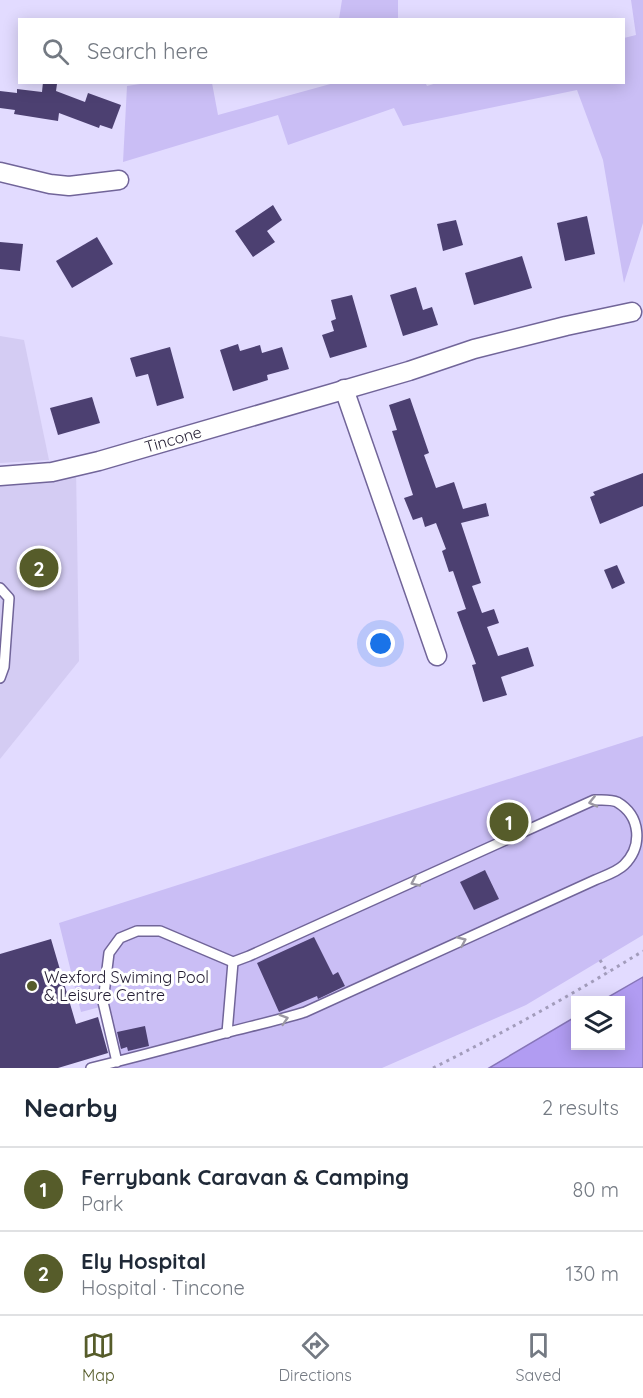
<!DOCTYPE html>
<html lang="en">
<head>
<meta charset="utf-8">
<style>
	body { margin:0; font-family:Quicksand,sans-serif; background:#f6f6f7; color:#1f2937 }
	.controls { position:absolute; right:18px; bottom:18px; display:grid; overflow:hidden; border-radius:0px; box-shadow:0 3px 15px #0003 }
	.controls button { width:54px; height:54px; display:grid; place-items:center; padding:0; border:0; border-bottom:2px solid #e0e1e3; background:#fff; color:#1f2937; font:30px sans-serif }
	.you { position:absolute; left:381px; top:644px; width:21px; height:21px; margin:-15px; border:4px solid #fff; border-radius:50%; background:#1a73e8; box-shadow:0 0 0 9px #1a73e833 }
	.badge { display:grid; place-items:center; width:39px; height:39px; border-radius:50%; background:#565c2a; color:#fff; font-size:20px; font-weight:700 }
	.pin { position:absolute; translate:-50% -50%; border:3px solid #fff; box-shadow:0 2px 6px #0006 }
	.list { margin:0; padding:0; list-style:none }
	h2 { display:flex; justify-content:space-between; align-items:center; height:78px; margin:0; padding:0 24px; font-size:26px }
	h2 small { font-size:20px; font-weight:400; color:#747a83 }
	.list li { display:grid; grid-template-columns:39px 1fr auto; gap:18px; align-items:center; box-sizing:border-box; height:84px; padding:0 24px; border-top:2px solid #e0e1e3 }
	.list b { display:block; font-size:22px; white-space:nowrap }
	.list p { margin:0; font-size:20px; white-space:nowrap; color:#747a83 }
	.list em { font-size:20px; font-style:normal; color:#747a83 }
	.icon { flex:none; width:33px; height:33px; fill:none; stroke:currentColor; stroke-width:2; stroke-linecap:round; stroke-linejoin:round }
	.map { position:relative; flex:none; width:643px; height:1068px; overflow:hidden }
	.search { position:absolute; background:#fff; box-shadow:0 3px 15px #0003; left:18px; right:18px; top:18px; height:66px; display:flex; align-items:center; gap:15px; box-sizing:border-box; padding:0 21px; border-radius:0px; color:#747a83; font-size:22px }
	.sheet { height:246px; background:#fff }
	nav { display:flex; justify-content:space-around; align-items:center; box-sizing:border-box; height:84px; border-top:2px solid #e0e1e3; background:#fff; font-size:16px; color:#747a83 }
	nav a { display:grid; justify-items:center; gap:3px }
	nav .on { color:#565c2a }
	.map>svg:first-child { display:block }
</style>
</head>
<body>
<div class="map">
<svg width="643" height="1068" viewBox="0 0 643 1068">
	<rect width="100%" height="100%" fill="#e2dbff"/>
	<g fill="#d4ccf3">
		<path d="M 0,336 L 24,340 L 49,460 L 0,463 Z"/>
		<path d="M 76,466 L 79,661 L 0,759 L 0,476 Z"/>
	</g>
	<g fill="#cabef5">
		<path d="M 342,0 L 398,0 L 398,19 L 339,19 Z"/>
		<path d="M 631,0 L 643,0 L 643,223 L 624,283 L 603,160 L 577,90 L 403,126 L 394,108 L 288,145 L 278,115 L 123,162 L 127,86 L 153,82 L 212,83 L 218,115 L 334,83 L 425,82 L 427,86 L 440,82 L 624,82 L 624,38 L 636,35 Z"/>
		<path d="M 643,736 L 643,935 L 526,1005 L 382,1068 L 116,1068 L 100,1007 L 81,1012 L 59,923 Z"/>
	</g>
	<path fill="#b19cf2" stroke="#8675b8" stroke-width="1.5" d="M 643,977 L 643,1068 L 489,1068 L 575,1017 L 576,1046 L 620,1046 L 620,1000 L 603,1000 Z"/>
	<g fill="#4c4071">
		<path d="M 43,82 L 57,84 L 56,91 L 85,102 L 88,93 L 121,105 L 112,129 L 100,125 L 99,128 L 59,113 L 58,121 L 14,114 L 15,110 L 0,108 L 0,91 L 17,93 L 17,89 L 42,92 Z"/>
		<path d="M 273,205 L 282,220 L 267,231 L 275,242 L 253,257 L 235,231 Z"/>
		<path d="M 587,216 L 595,254 L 565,261 L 557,223 Z"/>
		<path d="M 456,220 L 463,245 L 443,251 L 437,224 Z"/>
		<path d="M 97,237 L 113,264 L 72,288 L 56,261 Z"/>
		<path d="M 0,242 L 23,244 L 20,271 L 0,269 Z"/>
		<path d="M 522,256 L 532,288 L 474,305 L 465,273 Z"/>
		<path d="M 416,287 L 423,310 L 432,307 L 438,325 L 403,336 L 390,295 Z"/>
		<path d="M 352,295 L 367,347 L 330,358 L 322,335 L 334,331 L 331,321 L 336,319 L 331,300 Z"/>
		<path d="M 238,344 L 240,351 L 260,345 L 262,353 L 282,347 L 289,369 L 267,375 L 268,380 L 233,391 L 220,350 Z"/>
		<path d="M 170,347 L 184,398 L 157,406 L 148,374 L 136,377 L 130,358 Z"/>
		<path d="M 92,397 L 100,423 L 58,435 L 50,408 Z"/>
		<path d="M 410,398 L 429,453 L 424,455 L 436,488 L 454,482 L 463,509 L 486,503 L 489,516 L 461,523 L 481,583 L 472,586 L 482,613 L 494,609 L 499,623 L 487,627 L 498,656 L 528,647 L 534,666 L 501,677 L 507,695 L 483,702 L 472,665 L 476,664 L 457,612 L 466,609 L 453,571 L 449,572 L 442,551 L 446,549 L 436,523 L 425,527 L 422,517 L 413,520 L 404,498 L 413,495 L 392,431 L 397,430 L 389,405 Z"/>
		<path d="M 643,473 L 643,506 L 600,524 L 590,497 L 595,495 L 593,492 Z"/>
		<path d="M 617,565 L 625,583 L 612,589 L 604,570 Z"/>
		<path d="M 485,870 L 499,899 L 474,910 L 460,882 Z"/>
		<path d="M 314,937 L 333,975 L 338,972 L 345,986 L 318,999 L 317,996 L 279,1012 L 257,963 Z"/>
		<path d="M 51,939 L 76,1024 L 98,1017 L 108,1053 L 58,1068 L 0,1068 L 0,954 Z"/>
		<path d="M 145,1026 L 149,1046 L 128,1051 L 127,1047 L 121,1049 L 117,1032 Z"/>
	</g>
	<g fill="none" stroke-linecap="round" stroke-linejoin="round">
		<g stroke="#716599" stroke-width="12">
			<g id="lane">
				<path d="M 0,588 L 9,598 L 4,667 L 0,678"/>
				<path d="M 227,1033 L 233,962"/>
				<path d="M 91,1068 C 136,1057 181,1045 225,1033 C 252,1026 279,1020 305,1012 L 595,880 C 604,876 617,872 624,865 C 643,846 641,816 617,802 C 611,799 601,800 594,800 L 249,956 L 233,962 L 160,931 L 137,931 L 120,938 L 109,953 L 103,1002 L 117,1062"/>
			</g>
		</g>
		<g stroke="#716599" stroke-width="21">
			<g id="street">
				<path d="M 0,172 L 50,184 L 69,186 L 119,180"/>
				<path d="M 344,389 L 437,656"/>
				<path d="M 0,476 L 52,472 L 99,461 L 409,371 L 474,349 L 566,326 L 632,312"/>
			</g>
		</g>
		<g stroke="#a29cbb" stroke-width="3" stroke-dasharray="3 4.5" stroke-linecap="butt">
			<path d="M 600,960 L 608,973"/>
			<path d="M 433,1068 C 505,1032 575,993 643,951"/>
		</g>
		<use href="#lane" stroke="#fff" stroke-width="9"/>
		<use href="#street" stroke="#fff" stroke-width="18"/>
	</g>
	<defs><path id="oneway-chevron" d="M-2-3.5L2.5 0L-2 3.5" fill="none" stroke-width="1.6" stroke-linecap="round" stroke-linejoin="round" transform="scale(1.5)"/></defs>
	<g stroke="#9b98a2">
		<use href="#oneway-chevron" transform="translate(593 802) rotate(167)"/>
		<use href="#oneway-chevron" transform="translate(415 882) rotate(155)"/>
		<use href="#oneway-chevron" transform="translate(462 941) rotate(-24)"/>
		<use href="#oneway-chevron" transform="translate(284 1019) rotate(-17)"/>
	</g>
	<circle fill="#565c2a" stroke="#fff" stroke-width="2" cx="32" cy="986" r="6"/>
	<g text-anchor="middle" stroke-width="6" stroke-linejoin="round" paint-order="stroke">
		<g font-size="16" fill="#211b31" stroke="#fff">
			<text transform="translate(173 439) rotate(-16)" y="6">Tincone</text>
		</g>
		<g font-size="16" fill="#211b31" stroke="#fff" text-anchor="start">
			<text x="44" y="983">Wexford Swiming Pool<tspan x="44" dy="18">&amp; Leisure Centre</tspan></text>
		</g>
	</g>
</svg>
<div class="controls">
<button><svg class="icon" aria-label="layers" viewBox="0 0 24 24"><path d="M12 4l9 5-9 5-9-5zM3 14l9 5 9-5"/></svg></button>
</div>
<div class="you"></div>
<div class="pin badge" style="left:509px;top:822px">1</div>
<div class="pin badge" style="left:39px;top:568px">2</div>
<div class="search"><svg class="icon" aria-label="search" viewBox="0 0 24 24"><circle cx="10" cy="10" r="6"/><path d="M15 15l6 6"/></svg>Search here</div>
</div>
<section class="sheet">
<h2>Nearby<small>2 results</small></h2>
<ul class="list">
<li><span class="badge">1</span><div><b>Ferrybank Caravan &amp; Camping</b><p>Park</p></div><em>80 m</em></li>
<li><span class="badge">2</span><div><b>Ely Hospital</b><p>Hospital · Tincone</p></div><em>130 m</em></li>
</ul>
</section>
<nav>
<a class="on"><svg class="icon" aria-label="map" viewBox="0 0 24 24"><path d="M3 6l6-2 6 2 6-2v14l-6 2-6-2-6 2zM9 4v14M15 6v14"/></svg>Map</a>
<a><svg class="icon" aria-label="directions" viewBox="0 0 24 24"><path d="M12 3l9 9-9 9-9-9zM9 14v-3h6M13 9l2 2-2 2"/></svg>Directions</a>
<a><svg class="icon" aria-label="saved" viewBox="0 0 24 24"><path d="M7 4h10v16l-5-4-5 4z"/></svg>Saved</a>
</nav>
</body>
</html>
